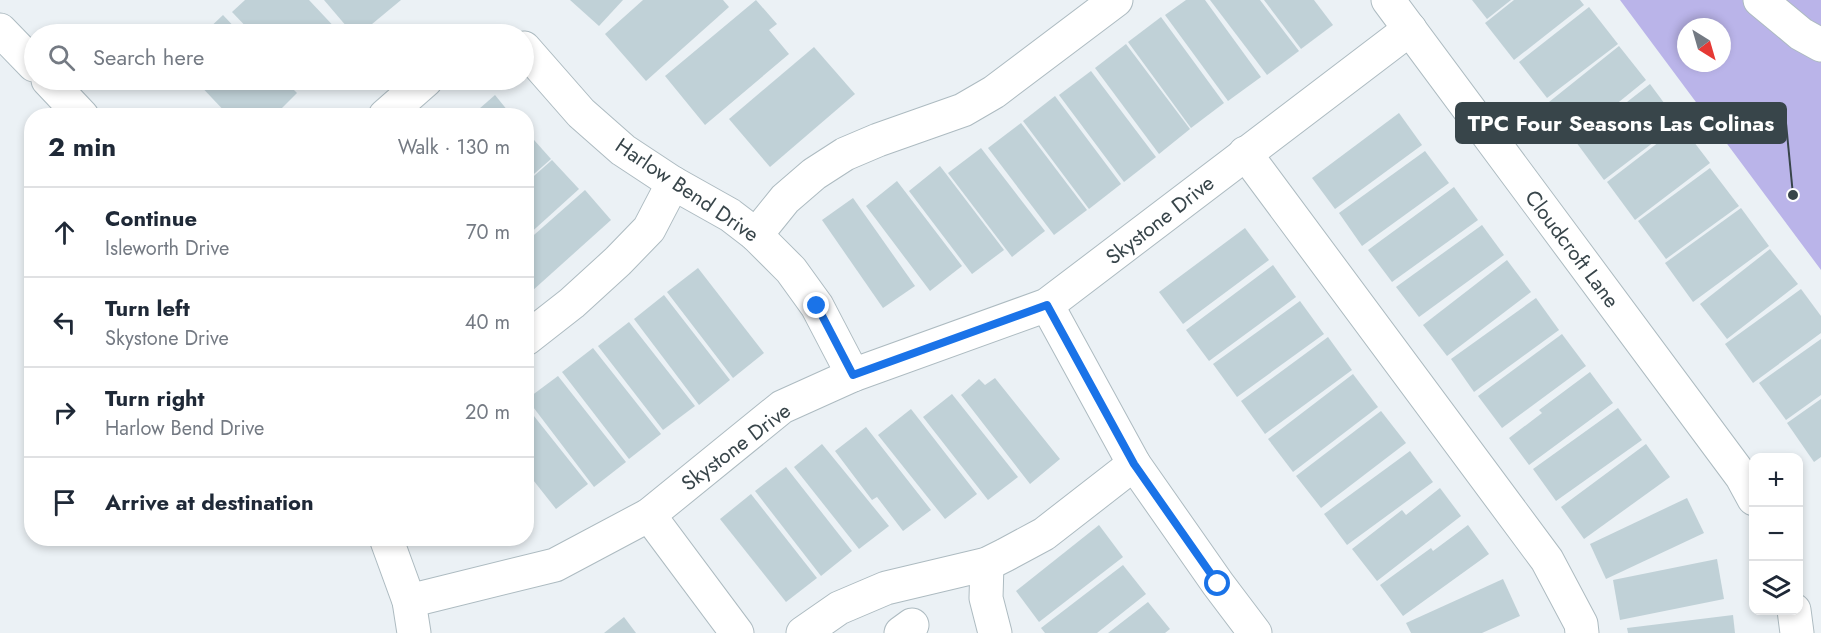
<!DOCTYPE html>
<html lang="en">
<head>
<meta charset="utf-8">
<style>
	body { margin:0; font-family:Jost,sans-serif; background:#f2f2f3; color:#1f2937 }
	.controls { position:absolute; right:18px; bottom:18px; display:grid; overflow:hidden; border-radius:12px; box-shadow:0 3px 9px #0003 }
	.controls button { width:54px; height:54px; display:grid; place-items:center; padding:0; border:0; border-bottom:2px solid #e0e1e3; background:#fff; color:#1f2937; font:30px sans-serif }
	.compass { position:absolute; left:1677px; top:18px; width:54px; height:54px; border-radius:50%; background:#fff; box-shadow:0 3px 9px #0003; rotate:143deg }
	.stop { position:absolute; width:18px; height:18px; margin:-14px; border:4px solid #1a73e8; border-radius:50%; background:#fff }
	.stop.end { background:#1a73e8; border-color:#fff; box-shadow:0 2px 6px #0008 }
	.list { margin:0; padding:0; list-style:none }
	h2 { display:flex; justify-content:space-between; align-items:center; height:78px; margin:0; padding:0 24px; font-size:26px }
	h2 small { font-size:20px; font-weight:400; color:#747a83 }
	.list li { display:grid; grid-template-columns:39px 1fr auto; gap:18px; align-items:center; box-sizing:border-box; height:90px; padding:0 24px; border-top:2px solid #e0e1e3 }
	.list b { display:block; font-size:22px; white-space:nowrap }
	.list p { margin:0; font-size:20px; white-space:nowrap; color:#747a83 }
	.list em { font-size:20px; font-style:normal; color:#747a83 }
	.icon { flex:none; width:33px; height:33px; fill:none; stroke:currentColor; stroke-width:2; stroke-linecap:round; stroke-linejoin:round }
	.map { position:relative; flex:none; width:1821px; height:633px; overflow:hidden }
	.search { position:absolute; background:#fff; box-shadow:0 3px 9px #0003; left:24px; top:24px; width:510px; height:66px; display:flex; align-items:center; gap:15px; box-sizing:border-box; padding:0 21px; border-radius:33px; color:#747a83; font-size:22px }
	.panel { position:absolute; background:#fff; box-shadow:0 3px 9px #0003; left:24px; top:108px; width:510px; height:438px; border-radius:24px }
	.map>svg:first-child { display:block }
</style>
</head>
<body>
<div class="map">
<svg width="1821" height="633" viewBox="0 0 1821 633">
	<rect width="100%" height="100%" fill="#ebf1f5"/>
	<path fill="#bab4e9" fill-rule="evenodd" d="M 1620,0 L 1821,0 L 1821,270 ZM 1686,27 L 1722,27 L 1722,63 L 1686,63 Z"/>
	<g fill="#c0d1d7">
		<path d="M 245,0 L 309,0 L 341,34 L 253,34 L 232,12 Z"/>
		<path d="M 324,0 L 401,0 L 360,34 L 353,34 Z"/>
		<path d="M 570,0 L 623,0 L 599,26 Z"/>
		<path d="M 643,0 L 723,0 L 729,7 L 646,81 L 605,34 Z"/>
		<path d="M 756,0 L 777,24 L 769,30 L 789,54 L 705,125 L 665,76 Z"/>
		<path d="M 1186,0 L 1205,0 L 1261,77 L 1228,101 L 1165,15 Z"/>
		<path d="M 1210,0 L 1260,0 L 1299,51 L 1267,75 Z"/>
		<path d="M 1264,0 L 1314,0 L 1333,25 L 1301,49 Z"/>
		<path d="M 1472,0 L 1511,0 L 1487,19 Z"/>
		<path d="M 1514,0 L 1580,0 L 1584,5 L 1514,60 L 1485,23 Z"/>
		<path d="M 1589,7 L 1618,44 L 1547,98 L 1519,62 Z"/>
		<path d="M 223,15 L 241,34 L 203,34 Z"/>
		<path d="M 1161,17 L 1224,103 L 1191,128 L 1128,42 Z"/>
		<path d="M 1126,44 L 1190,129 L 1159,154 L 1095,68 Z"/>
		<path d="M 1619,46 L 1646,80 L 1577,136 L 1549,102 Z"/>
		<path d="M 814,47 L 855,94 L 770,167 L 729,119 Z"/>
		<path d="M 1091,71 L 1156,157 L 1124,182 L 1059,95 Z"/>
		<path d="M 195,80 L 284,80 L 297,93 L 274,116 L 229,116 Z"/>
		<path d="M 295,80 L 315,80 L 304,89 Z"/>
		<path d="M 1650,84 L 1679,123 L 1604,180 L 1576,142 Z"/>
		<path d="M 495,95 L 512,116 L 471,116 Z"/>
		<path d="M 1055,96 L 1121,184 L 1089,209 L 1023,121 Z"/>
		<path d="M 1399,113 L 1422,145 L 1335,209 L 1312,178 Z"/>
		<path d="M 1021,123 L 1087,210 L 1054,235 L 988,148 Z"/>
		<path d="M 1681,125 L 1710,163 L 1635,220 L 1607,182 Z"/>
		<path d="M 526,131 L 551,159 L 526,181 Z"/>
		<path d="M 981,148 L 1045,231 L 1012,257 L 948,173 Z"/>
		<path d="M 1425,151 L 1449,183 L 1362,246 L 1339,213 Z"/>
		<path d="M 552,160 L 579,189 L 526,237 L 526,183 Z"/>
		<path d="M 940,166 L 1004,250 L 972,274 L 909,191 Z"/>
		<path d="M 1710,168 L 1739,206 L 1666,259 L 1638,221 Z"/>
		<path d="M 897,181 L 962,266 L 930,291 L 866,206 Z"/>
		<path d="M 1454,187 L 1478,220 L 1392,282 L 1368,250 Z"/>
		<path d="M 585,190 L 611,220 L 532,291 L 526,284 L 526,242 Z"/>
		<path d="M 853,198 L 915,286 L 883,308 L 822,220 Z"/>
		<path d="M 1741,208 L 1769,246 L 1693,302 L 1665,263 Z"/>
		<path d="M 1482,225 L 1504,255 L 1419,317 L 1396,287 Z"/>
		<path d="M 1245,228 L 1269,260 L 1183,324 L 1159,292 Z"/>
		<path d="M 1770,249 L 1798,284 L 1727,339 L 1700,304 Z"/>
		<path d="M 1507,260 L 1531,292 L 1447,356 L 1423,325 Z"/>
		<path d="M 1273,265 L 1296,297 L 1209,361 L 1186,330 Z"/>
		<path d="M 698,268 L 764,353 L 733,378 L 667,292 Z"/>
		<path d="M 1801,289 L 1821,316 L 1821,333 L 1753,383 L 1725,344 Z"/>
		<path d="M 664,295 L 730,380 L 699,405 L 634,319 Z"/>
		<path d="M 1536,298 L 1559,330 L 1474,392 L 1451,359 Z"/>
		<path d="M 1300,301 L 1324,334 L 1237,397 L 1213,364 Z"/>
		<path d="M 629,322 L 695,406 L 663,430 L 598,346 Z"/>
		<path d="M 1562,334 L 1586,366 L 1502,428 L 1478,396 Z"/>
		<path d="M 1328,337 L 1352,370 L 1265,434 L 1241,401 Z"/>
		<path d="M 1821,339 L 1821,395 L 1786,420 L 1759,383 Z"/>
		<path d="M 593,348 L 661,434 L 629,459 L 562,372 Z"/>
		<path d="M 1590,372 L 1613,403 L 1529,465 L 1509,438 L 1542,413 L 1539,410 Z"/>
		<path d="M 1353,374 L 1378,407 L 1293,472 L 1268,439 Z"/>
		<path d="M 558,376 L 626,462 L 594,487 L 527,399 Z"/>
		<path d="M 995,378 L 1060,459 L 1030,484 L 961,395 L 979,379 L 985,385 Z"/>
		<path d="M 952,394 L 1018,477 L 988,500 L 923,417 Z"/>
		<path d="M 1821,399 L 1821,457 L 1814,462 L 1787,423 Z"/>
		<path d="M 526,406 L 588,484 L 556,509 L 526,471 Z"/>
		<path d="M 1618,408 L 1642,440 L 1556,501 L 1533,469 Z"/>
		<path d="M 911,409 L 977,494 L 945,519 L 878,435 Z"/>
		<path d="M 1381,411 L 1406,443 L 1321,508 L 1296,476 Z"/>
		<path d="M 866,427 L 931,510 L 903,531 L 877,497 L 872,500 L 835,451 Z"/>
		<path d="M 822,444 L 889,526 L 859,549 L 794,467 Z"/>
		<path d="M 1646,444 L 1670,477 L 1584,539 L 1561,507 Z"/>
		<path d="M 1410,451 L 1433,482 L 1347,545 L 1324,514 Z"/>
		<path d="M 786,467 L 852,551 L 821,576 L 755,491 Z"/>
		<path d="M 1440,488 L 1461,516 L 1377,581 L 1352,549 L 1402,510 L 1406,515 Z"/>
		<path d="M 751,494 L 817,578 L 786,602 L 720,519 Z"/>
		<path d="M 1687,498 L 1704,533 L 1606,579 L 1590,544 Z"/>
		<path d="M 1099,525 L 1123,557 L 1039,622 L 1016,591 Z"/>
		<path d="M 1468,525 L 1489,554 L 1403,616 L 1380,585 L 1431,548 L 1433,551 Z"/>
		<path d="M 1717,559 L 1724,599 L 1620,620 L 1613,580 Z"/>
		<path d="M 1123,565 L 1146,594 L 1097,633 L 1045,633 L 1041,628 Z"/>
		<path d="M 1503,579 L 1520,616 L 1482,633 L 1411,633 L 1406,623 Z"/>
		<path d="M 1148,602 L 1170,629 L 1165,633 L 1108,633 Z"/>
		<path d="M 1733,615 L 1735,633 L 1628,633 L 1627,628 Z"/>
		<path d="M 624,617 L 636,633 L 604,633 Z"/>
	</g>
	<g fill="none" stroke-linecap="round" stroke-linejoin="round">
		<g stroke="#adbbc1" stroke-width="35">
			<g id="minor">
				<path d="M 1388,0 L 1742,477 L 1754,499"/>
				<path d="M 1760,0 L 1801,34 L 1821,45"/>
				<path d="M 0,30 L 34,65"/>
				<path d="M 524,48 L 581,113 L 623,150 L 673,183 L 730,215 L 756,235 L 791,270 L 817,306 L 853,375"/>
				<path d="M 48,80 L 82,116"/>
				<path d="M 385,116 L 426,80"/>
				<path d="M 1245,153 L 1547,560 L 1581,624 L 1582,633"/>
				<path d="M 756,235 L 785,199 L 814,174 L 845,154 L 878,140 L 963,110 L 994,92 L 1116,0"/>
				<path d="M 1047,305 L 1134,464 L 1218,584 L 1255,633"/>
				<path d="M 526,339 L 572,303 L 618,261 L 649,229 L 673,183"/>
				<path d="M 649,515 L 737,633"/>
				<path d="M 386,538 L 409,601 L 414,633"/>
				<path d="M 987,564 L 986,598 L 995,633"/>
				<path d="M 409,601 L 555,565 L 649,515 L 782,407 L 853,375 L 1047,305 L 1410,29"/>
				<path d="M 1794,610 L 1797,633"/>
				<path d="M 803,633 L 839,608 L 886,588 L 987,564 L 1005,555 L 1044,534 L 1134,464"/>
				<path d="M 901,633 L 912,625"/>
			</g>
		</g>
		<use href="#minor" stroke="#fff" stroke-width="33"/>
	</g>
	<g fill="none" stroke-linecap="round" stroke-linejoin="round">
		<path stroke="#1a73e8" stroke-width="8" d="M 817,306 L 853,375 L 1047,305 L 1134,464 L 1218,584"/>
	</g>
	<g text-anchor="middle" stroke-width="5" stroke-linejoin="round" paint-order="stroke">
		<g font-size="21" fill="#38454a" stroke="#fff">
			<text transform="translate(687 190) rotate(34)" y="7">Harlow Bend Drive</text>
			<text transform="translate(1160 220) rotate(-38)" y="7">Skystone Drive</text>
			<text transform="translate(1572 249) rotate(53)" y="7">Cloudcroft Lane</text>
			<text transform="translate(736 447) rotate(-37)" y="7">Skystone Drive</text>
		</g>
	</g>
	<path fill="none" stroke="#38454a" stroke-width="2" d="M1793 195L1786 123"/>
	<circle fill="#38454a" stroke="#fff" stroke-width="2" cx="1793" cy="195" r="6"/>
	<rect fill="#38454a" stroke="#38454a" stroke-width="2" x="1456" y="103" width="330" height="40" rx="6"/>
	<g font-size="22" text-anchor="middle" font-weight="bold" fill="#fff">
		<text x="1621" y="131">TPC Four Seasons Las Colinas</text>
	</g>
</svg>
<div class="controls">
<button>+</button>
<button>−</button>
<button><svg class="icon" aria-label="layers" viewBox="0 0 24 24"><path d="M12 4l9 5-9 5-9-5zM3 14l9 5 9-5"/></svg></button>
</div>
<svg class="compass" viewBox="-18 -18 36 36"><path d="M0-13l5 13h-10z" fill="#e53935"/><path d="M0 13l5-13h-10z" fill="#747a83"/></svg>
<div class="stop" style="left:1218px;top:584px"></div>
<div class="stop end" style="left:817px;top:306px"></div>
<div class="search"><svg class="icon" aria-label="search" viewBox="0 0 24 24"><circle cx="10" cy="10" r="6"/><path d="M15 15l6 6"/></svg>Search here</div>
<section class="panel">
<h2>2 min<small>Walk · 130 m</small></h2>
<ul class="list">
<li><svg class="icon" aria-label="ahead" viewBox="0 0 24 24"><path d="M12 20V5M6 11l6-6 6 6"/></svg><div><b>Continue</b><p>Isleworth Drive</p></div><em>70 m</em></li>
<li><svg class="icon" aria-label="left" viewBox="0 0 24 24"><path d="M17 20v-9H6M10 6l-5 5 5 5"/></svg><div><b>Turn left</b><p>Skystone Drive</p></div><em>40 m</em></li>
<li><svg class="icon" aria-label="right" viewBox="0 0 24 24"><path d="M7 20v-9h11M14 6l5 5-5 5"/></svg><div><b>Turn right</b><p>Harlow Bend Drive</p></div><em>20 m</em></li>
<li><svg class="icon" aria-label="arrive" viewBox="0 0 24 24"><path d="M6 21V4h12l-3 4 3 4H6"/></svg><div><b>Arrive at destination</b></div></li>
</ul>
</section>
</div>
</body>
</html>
